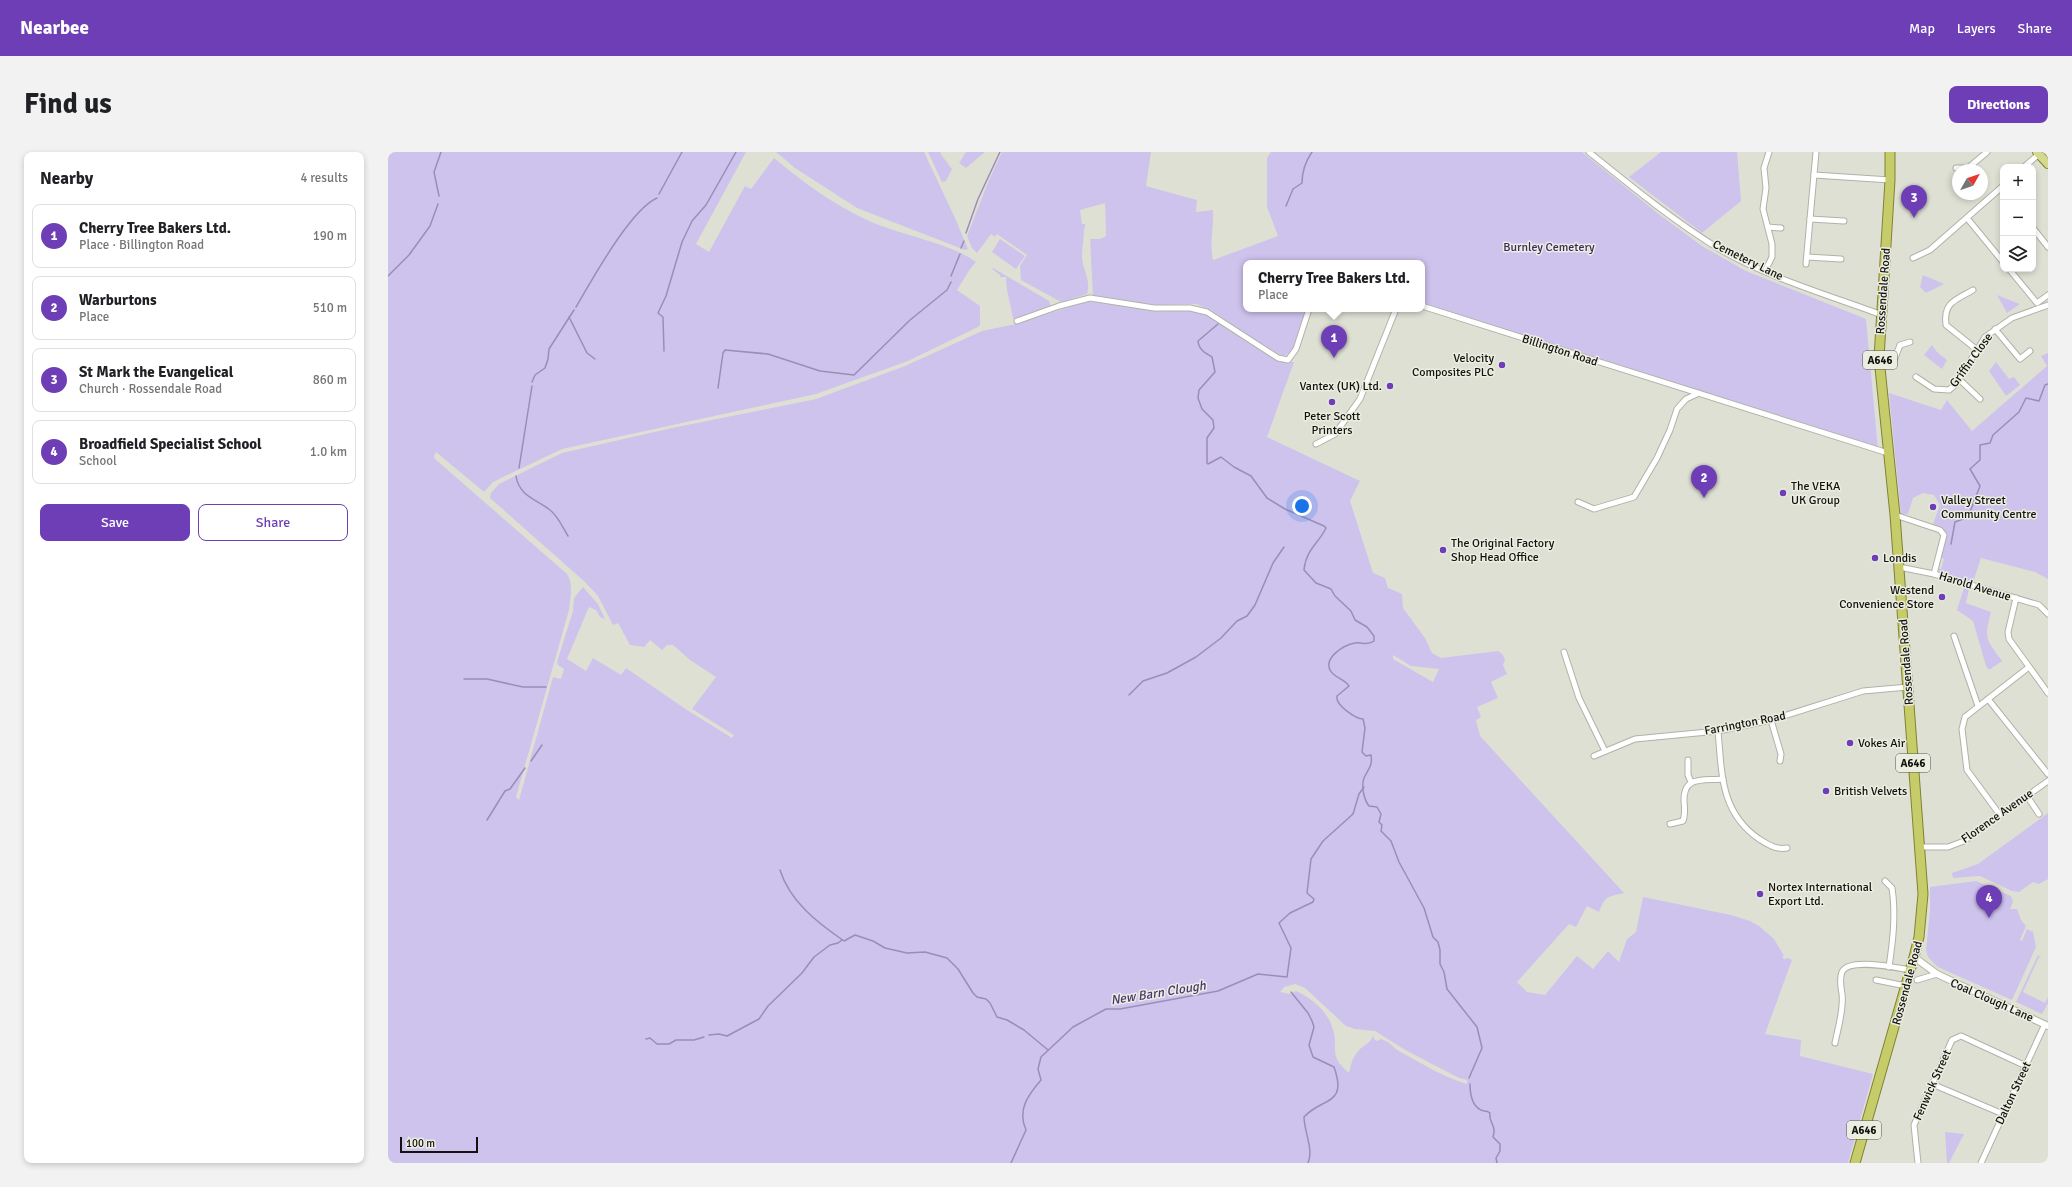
<!DOCTYPE html>
<html lang="en">
<head>
<meta charset="utf-8">
<style>
	body { margin:0; font-family:Signika,sans-serif; background:#f2f2f2; color:#202124 }
	.controls { position:absolute; right:12px; top:12px; display:grid; overflow:hidden; border-radius:8px; box-shadow:0 2px 6px #0003 }
	.controls button { width:36px; height:36px; display:grid; place-items:center; padding:0; border:0; border-bottom:1px solid #e0e0e0; background:#fff; color:#202124; font:20px sans-serif }
	.compass { position:absolute; left:1564px; top:12px; width:36px; height:36px; border-radius:50%; background:#fff; box-shadow:0 2px 6px #0003; rotate:50deg }
	.scale { position:absolute; left:12px; bottom:10px; width:78px; box-sizing:border-box; padding-left:4px; border:2px solid #12120e; border-top:0; font-size:11px; line-height:14px; white-space:nowrap; color:#12120e; -webkit-text-stroke:3px #ecede1; paint-order:stroke }
	.you { position:absolute; left:914px; top:354px; width:14px; height:14px; margin:-10px; border:3px solid #fff; border-radius:50%; background:#1a73e8; box-shadow:0 0 0 6px #1a73e833 }
	.badge { display:grid; place-items:center; width:26px; height:26px; border-radius:50%; background:#6d3eb6; color:#fff; font-size:13px; font-weight:700 }
	.pin { position:absolute; translate:-50% -33px; filter:drop-shadow(0 1px 2px #0008) }
	.pin::after { content:''; position:absolute; top:21px; width:14px; height:12px; background:inherit; clip-path:polygon(0 0,100% 0,50% 100%) }
	.popup { position:absolute; left:855px; top:108px; width:182px; height:52px; box-sizing:border-box; display:grid; place-content:center; border-radius:8px; background:#fff; filter:drop-shadow(0 1px 3px #0005); font-size:13px; white-space:nowrap; color:#757577 }
	.popup b { font-size:15px; color:#202124 }
	.popup::after { content:''; position:absolute; left:50%; top:100%; margin-left:-8px; border:8px solid transparent; border-top-color:#fff }
	.list { margin:0; padding:0; list-style:none }
	h2 { display:flex; justify-content:space-between; align-items:center; height:52px; margin:0; padding:0 16px; font-size:17px }
	h2 small { font-size:13px; font-weight:400; color:#757577 }
	.list li { display:grid; grid-template-columns:26px 1fr auto; gap:12px; align-items:center; box-sizing:border-box; height:64px; margin:0 8px 8px; padding:0 8px; border:1px solid #e0e0e0; border-radius:8px }
	.list b { display:block; font-size:15px; white-space:nowrap }
	.list p { margin:0; font-size:13px; white-space:nowrap; color:#757577 }
	.list em { font-size:13px; font-style:normal; color:#757577 }
	.actions { display:flex; gap:8px; padding:12px 16px }
	.actions a { flex:1; padding:9px 0; border:1px solid #6d3eb6; border-radius:8px; text-align:center; font-size:14px; color:#6d3eb6 }
	.actions .main { background:#6d3eb6; color:#fff }
	.icon { flex:none; width:22px; height:22px; fill:none; stroke:currentColor; stroke-width:2; stroke-linecap:round; stroke-linejoin:round }
	.map { position:relative; flex:none; width:1660px; height:1011px; overflow:hidden; border-radius:8px }
	header { display:flex; align-items:center; gap:24px; box-sizing:border-box; height:56px; padding:0 20px; background:#6d3eb6; color:#fff }
	header strong { font-size:19px }
	nav { display:flex; gap:22px; margin-inline-start:auto; font-size:14px }
	.intro { display:flex; align-items:center; justify-content:space-between; box-sizing:border-box; height:96px; padding:0 24px }
	h1 { margin:0; font-size:28px }
	.button { padding:10px 18px; border-radius:8px; background:#6d3eb6; color:#fff; font-size:14px; font-weight:700 }
	main { display:flex; gap:24px; padding:0 24px }
	aside { flex:1; background:#fff; border-radius:8px; box-shadow:0 2px 6px #0003 }
	.map>svg:first-child { display:block }
</style>
</head>
<body>
<header>
<strong>Nearbee</strong>
<nav><a>Map</a><a>Layers</a><a>Share</a></nav>
</header>
<div class="intro"><h1>Find us</h1><a class="button">Directions</a></div>
<main>
<aside>
<h2>Nearby<small>4 results</small></h2>
<ul class="list">
<li><span class="badge">1</span><div><b>Cherry Tree Bakers Ltd.</b><p>Place · Billington Road</p></div><em>190 m</em></li>
<li><span class="badge">2</span><div><b>Warburtons</b><p>Place</p></div><em>510 m</em></li>
<li><span class="badge">3</span><div><b>St Mark the Evangelical</b><p>Church · Rossendale Road</p></div><em>860 m</em></li>
<li><span class="badge">4</span><div><b>Broadfield Specialist School</b><p>School</p></div><em>1.0 km</em></li>
</ul>
<div class="actions"><a class="main">Save</a><a>Share</a></div>
</aside>
<div class="map">
<svg width="1660" height="1011" viewBox="0 0 1660 1011">
	<rect width="100%" height="100%" fill="#dfe0d4"/>
	<g fill="#cec3ed" fill-rule="evenodd">
		<path d="M 0,0 L 358,0 L 308,92 L 321,100 L 357,34 L 363,37 L 386,6 C 417,32 453,58 491,73 C 519,84 566,93 588,110 L 582,117 L 569,138 L 592,154 L 592,173 L 590,175 L 520,209 L 428,242 L 174,297 L 105,330 L 96,340 L 48,300 L 46,304 L 47,307 L 179,422 C 186,433 182,446 181,458 L 128,645 L 131,648 L 165,525 L 173,527 L 176,517 L 170,513 L 169,510 L 185,459 L 186,446 L 195,435 L 210,452 L 217,467 L 212,465 L 208,458 L 201,455 L 179,507 L 198,519 L 205,506 L 233,523 L 238,516 L 296,556 L 344,586 L 346,583 L 304,557 L 328,525 L 302,508 L 285,493 L 279,493 L 274,498 L 262,488 L 256,495 L 242,493 L 230,471 L 225,473 L 210,444 L 197,430 L 102,346 L 103,341 L 111,332 L 174,301 L 284,276 L 428,247 L 517,214 L 594,179 L 628,172 L 690,152 L 706,149 L 803,158 L 819,163 L 885,206 L 896,210 L 906,210 L 879,285 L 972,329 L 962,349 L 985,421 L 997,426 L 1000,436 L 1014,442 L 1015,456 L 1037,486 L 1044,501 L 1053,506 L 1110,499 L 1115,503 L 1117,508 L 1115,513 L 1119,522 L 1103,530 L 1110,546 L 1089,555 L 1093,565 L 1088,568 L 1092,584 L 1236,741 C 1219,745 1217,744 1211,760 L 1199,754 L 1188,775 L 1181,772 L 1129,830 L 1139,840 L 1157,843 L 1189,804 L 1205,817 L 1220,799 L 1231,810 L 1239,787 L 1248,780 L 1255,745 L 1343,763 L 1362,769 L 1371,774 L 1386,787 L 1396,804 L 1394,805 L 1396,807 L 1400,806 L 1404,808 L 1377,882 L 1413,888 L 1412,904 L 1485,922 L 1460,1011 L 0,1011 ZM 1005,503 L 1023,514 L 1051,517 L 1045,530 L 1005,507 ZM 907,832 L 917,836 L 958,874 L 967,877 L 987,879 L 1019,899 L 1071,926 L 1079,928 L 1079,932 C 1055,925 1033,911 1011,899 C 1005,895 1000,889 993,887 L 989,889 L 986,887 L 986,883 C 982,891 978,892 972,897 C 965,904 963,912 961,921 C 957,917 951,912 949,907 C 946,900 947,895 947,888 C 945,864 928,848 908,839 L 902,842 L 892,840 L 896,835 Z"/>
		<path d="M 388,0 L 536,0 L 567,66 L 580,97 L 577,98 L 469,56 L 407,16 Z"/>
		<path d="M 540,0 L 553,0 L 552,1 L 564,17 L 558,29 L 554,30 Z"/>
		<path d="M 578,0 L 597,0 L 578,16 L 571,11 Z"/>
		<path d="M 614,0 L 763,0 L 758,34 L 809,48 L 808,60 L 825,58 C 826,75 821,91 825,108 L 890,84 L 879,55 L 879,6 L 883,0 L 1194,0 L 1272,63 L 1314,94 L 1358,119 L 1478,167 L 1490,298 L 1034,154 L 1034,111 L 858,111 L 858,157 L 919,157 L 905,199 L 896,204 L 882,198 L 823,158 L 808,152 L 769,153 L 705,144 L 702,87 L 712,87 L 718,84 L 717,51 L 692,58 L 694,72 L 697,72 L 697,76 L 696,77 C 696,87 694,96 694,105 C 695,120 703,126 699,142 L 673,150 L 633,128 L 632,114 L 639,103 L 609,82 L 607,85 L 603,82 L 589,101 L 584,96 L 579,84 L 601,28 Z"/>
		<path d="M 1273,0 L 1349,0 L 1353,49 L 1314,81 L 1241,25 Z"/>
		<path d="M 612,87 L 637,104 L 628,117 L 604,100 Z"/>
		<path d="M 605,116 L 661,149 L 663,154 L 625,167 C 623,153 618,140 618,125 L 612,125 L 612,123 L 604,117 Z"/>
		<path d="M 1535,123 L 1556,132 L 1538,141 L 1532,135 Z"/>
		<path d="M 1609,143 L 1632,152 L 1619,161 Z"/>
		<path d="M 1544,193 L 1549,200 L 1559,208 L 1554,217 L 1536,203 Z"/>
		<path d="M 1660,201 L 1660,427 L 1647,420 L 1593,406 L 1585,430 L 1552,421 L 1550,417 L 1553,417 L 1556,407 L 1552,405 L 1558,381 L 1544,375 L 1552,353 L 1546,343 L 1535,341 L 1525,346 L 1520,362 L 1513,362 L 1501,241 L 1553,258 L 1559,248 L 1584,279 L 1659,214 L 1653,204 Z"/>
		<path d="M 1608,210 L 1621,227 L 1626,225 L 1632,233 L 1618,244 L 1601,219 Z"/>
		<path d="M 1576,436 L 1581,437 L 1578,451 L 1603,460 C 1596,487 1598,487 1614,509 L 1601,518 L 1598,514 L 1585,469 L 1569,458 Z"/>
		<path d="M 1660,661 L 1660,727 L 1651,732 L 1645,730 L 1631,740 L 1624,739 L 1592,724 L 1565,726 L 1564,721 L 1590,712 Z"/>
		<path d="M 1588,729 L 1623,744 L 1625,750 L 1622,757 L 1629,757 L 1633,768 L 1638,774 L 1632,788 L 1634,789 L 1639,777 L 1645,780 L 1648,795 L 1624,848 L 1550,815 L 1540,805 L 1538,798 L 1542,758 L 1542,735 Z"/>
		<path d="M 1650,803 L 1654,806 L 1651,805 L 1635,840 L 1657,851 L 1660,845 L 1660,851 L 1654,862 L 1628,850 Z"/>
		<path d="M 1557,980 L 1576,982 L 1561,1011 L 1559,1011 Z"/>
	</g>
	<g fill="none" stroke-linecap="round" stroke-linejoin="round">
		<g stroke="#9a8eb9" stroke-width="1.5">
			<path d="M 271,42 L 294,0"/>
			<path d="M 51,44 L 46,20 L 53,0"/>
			<path d="M 898,54 L 905,37 L 914,31 C 914,19 917,10 924,0"/>
			<path d="M 578,81 L 590,47 L 612,0"/>
			<path d="M 573,96 L 576,89"/>
			<path d="M 0,124 L 21,103 L 42,74 L 50,52"/>
			<path d="M 563,124 L 572,102"/>
			<path d="M 188,155 C 204,128 242,58 269,46"/>
			<path d="M 181,165 L 199,201 L 207,207"/>
			<path d="M 830,172 L 810,189 C 811,198 817,201 824,205 L 827,220 L 811,238 L 810,246 L 814,257 L 825,268 L 826,276 L 819,286 L 819,311 L 820,312 L 833,305 L 846,315 L 863,324 L 879,346 L 897,357 L 936,374 L 938,376 C 931,391 918,397 916,418 L 928,431 L 943,437 L 947,444 L 963,459 L 967,468 L 979,475 L 986,484 L 986,489 C 979,494 974,490 967,491 C 956,493 936,505 942,518 C 946,526 957,527 961,534 L 949,544 C 947,553 968,567 975,567 L 977,576 L 974,600 L 978,604 L 983,603 C 985,614 980,617 976,626 C 973,634 976,648 981,654 L 989,655 L 993,662 L 991,670 L 994,673 L 993,679 L 1003,689 L 1011,710 L 1036,756 L 1045,785 L 1050,790 L 1052,798 L 1052,812 L 1056,820 L 1059,837 L 1089,875 L 1094,896 L 1081,926"/>
			<path d="M 276,199 L 275,165 L 270,161 L 278,144 L 294,90 L 304,69 L 318,53 L 348,0"/>
			<path d="M 144,230 L 147,223 L 157,216 L 160,207 L 161,197 L 186,158"/>
			<path d="M 330,236 L 335,201 L 337,198 L 380,202 L 432,219 L 466,223 L 522,168 L 559,138 L 563,130"/>
			<path d="M 131,316 L 144,234"/>
			<path d="M 128,324 C 131,344 148,347 162,358 C 170,364 175,376 180,384"/>
			<path d="M 1563,392 L 1567,370 L 1580,365 L 1592,334 L 1582,317 L 1592,308 L 1592,293 L 1602,291 L 1605,283 L 1631,260 L 1638,246 L 1651,249 L 1657,233 L 1660,232"/>
			<path d="M 76,527 L 99,527 L 135,535 L 158,535"/>
			<path d="M 741,543 L 755,529 L 779,521 L 808,505 L 833,486 L 849,469 L 859,464 L 867,453 L 885,411 L 896,395"/>
			<path d="M 143,609 L 154,593"/>
			<path d="M 99,668 L 117,639 L 122,637 L 137,616"/>
			<path d="M 392,718 C 402,750 430,771 456,789 L 467,783 L 485,789 L 497,796 L 519,801 L 537,800 L 559,806 L 570,817 L 585,841 L 589,845 L 598,847 L 602,851 L 609,865 L 619,868 L 636,878 L 660,898"/>
			<path d="M 903,840 L 920,861 L 924,869 L 926,875 L 921,893 L 925,905 L 946,915 C 960,954 934,945 916,965 C 916,979 926,998 920,1011"/>
			<path d="M 321,883 L 331,882 L 339,884 L 371,867 L 380,854 L 414,821 L 426,805 L 442,793 L 450,791 L 454,788"/>
			<path d="M 258,887 L 262,886 L 269,892 L 281,892 L 288,888 L 306,888 L 316,885"/>
			<path d="M 1082,932 C 1082,942 1084,956 1096,959 C 1098,959 1100,959 1102,961 C 1100,970 1109,973 1105,985 L 1112,992 L 1112,999 L 1108,1006 L 1109,1011"/>
			<path d="M 623,1011 L 638,978 C 629,958 640,943 653,928 L 650,917 L 653,905 L 685,875 L 718,857 L 732,857 L 830,839 L 870,822 L 899,825 L 903,796 L 891,771 L 902,761 L 925,750 L 926,747 L 919,741 L 923,707 L 935,689 L 965,662 L 971,642 L 976,635"/>
		</g>
		<g stroke="#b1b2a7" stroke-width="7">
			<g id="minor">
				<path d="M 1201,0 C 1243,34 1287,70 1333,98 C 1379,125 1443,144 1494,163"/>
				<path d="M 1636,15 L 1651,2"/>
				<path d="M 1568,16 L 1580,16 L 1599,0"/>
				<path d="M 1426,23 L 1502,28"/>
				<path d="M 1579,66 L 1615,110"/>
				<path d="M 1422,67 L 1456,69"/>
				<path d="M 1380,75 L 1393,76"/>
				<path d="M 1645,76 L 1660,95"/>
				<path d="M 1419,105 L 1453,107"/>
				<path d="M 1525,106 L 1542,98 L 1615,34"/>
				<path d="M 1418,112 L 1428,0"/>
				<path d="M 1621,117 L 1649,151 L 1660,143"/>
				<path d="M 1377,119 L 1384,105 L 1384,92 L 1375,57 L 1378,36 L 1376,16 L 1381,0"/>
				<path d="M 1585,138 C 1568,148 1555,150 1558,173 L 1588,197"/>
				<path d="M 1034,154 L 1500,301"/>
				<path d="M 629,169 L 671,154 L 702,146 L 766,156 L 802,156 L 819,160 L 890,206 L 900,208 L 908,197 L 921,157"/>
				<path d="M 1607,177 L 1632,207 L 1642,199"/>
				<path d="M 1491,206 L 1507,206 L 1512,193 L 1522,190"/>
				<path d="M 1528,225 L 1546,237 L 1561,238 L 1568,232 L 1597,185 L 1624,166 L 1660,153"/>
				<path d="M 1571,227 L 1592,247"/>
				<path d="M 928,292 L 947,282 L 972,247 L 1008,157"/>
				<path d="M 1190,350 L 1206,357 L 1246,345 L 1269,306 L 1282,278 L 1289,257 L 1298,247 L 1311,241"/>
				<path d="M 1507,363 L 1552,378 L 1556,383 L 1546,422"/>
				<path d="M 1511,415 L 1546,422 L 1651,453 L 1660,462"/>
				<path d="M 1628,446 L 1620,480 L 1621,487 L 1660,541"/>
				<path d="M 1566,484 L 1590,554"/>
				<path d="M 1176,500 L 1191,546 L 1217,599"/>
				<path d="M 1600,547 L 1660,622"/>
				<path d="M 1383,568 L 1393,602 L 1392,609"/>
				<path d="M 1330,579 C 1334,621 1332,660 1371,687 C 1381,693 1388,698 1399,696"/>
				<path d="M 1206,604 L 1247,587 L 1330,579 L 1383,568 L 1475,539 L 1520,535"/>
				<path d="M 1300,608 L 1300,623 L 1303,630"/>
				<path d="M 1639,644 L 1651,662"/>
				<path d="M 1612,663 L 1579,618 L 1574,577 L 1577,565 L 1641,515"/>
				<path d="M 1282,672 L 1295,669 C 1297,663 1297,657 1296,650 C 1295,623 1315,629 1335,627"/>
				<path d="M 1532,695 L 1560,695 L 1576,689 L 1660,629"/>
				<path d="M 1497,729 L 1504,736 C 1508,762 1505,788 1501,815"/>
				<path d="M 1488,828 L 1518,834"/>
				<path d="M 1529,828 L 1549,822"/>
				<path d="M 1447,891 C 1450,876 1456,857 1454,842 C 1453,835 1451,827 1454,820 C 1461,805 1509,816 1523,818"/>
				<path d="M 1544,932 L 1615,962"/>
				<path d="M 1530,1011 L 1526,973 L 1564,888 L 1573,884 L 1638,914"/>
				<path d="M 1593,1011 L 1657,872"/>
			</g>
		</g>
		<g stroke="#b1b2a7" stroke-width="8">
			<path id="tertiary" d="M 1526,805 L 1549,822 L 1660,874"/>
		</g>
		<g stroke="#7f8332" stroke-width="10">
			<path id="primary" d="M 1649,0 L 1660,12"/>
		</g>
		<g stroke="#7f8332" stroke-width="11">
			<path id="trunk" d="M 1467,1011 L 1526,805 L 1531,785 L 1535,742 L 1507,363 L 1491,206 L 1502,28 L 1502,0"/>
		</g>
		<use href="#minor" stroke="#fff" stroke-width="5"/>
		<use href="#tertiary" stroke="#fff" stroke-width="6"/>
		<use href="#primary" stroke="#d5d990" stroke-width="8"/>
		<use href="#trunk" stroke="#c7cc6b" stroke-width="9"/>
	</g>
	<g fill="#6d3eb6" stroke="#ecede1" stroke-width="1.5">
		<circle cx="1114" cy="213" r="4"/>
		<circle cx="1002" cy="234" r="4"/>
		<circle cx="944" cy="250" r="4"/>
		<circle cx="1395" cy="341" r="4"/>
		<circle cx="1545" cy="355" r="4"/>
		<circle cx="1055" cy="398" r="4"/>
		<circle cx="1487" cy="406" r="4"/>
		<circle cx="1554" cy="445" r="4"/>
		<circle cx="1462" cy="591" r="4"/>
		<circle cx="1438" cy="639" r="4"/>
		<circle cx="1372" cy="742" r="4"/>
	</g>
	<g text-anchor="middle" stroke-width="3" stroke-linejoin="round" paint-order="stroke">
		<g fill="#ecede1" stroke="#53544d" stroke-width="1">
			<rect x="1475" y="199" width="34" height="18" rx="3"/>
			<rect x="1508" y="602" width="34" height="18" rx="3"/>
			<rect x="1459" y="969" width="34" height="18" rx="3"/>
		</g>
		<g font-size="11" font-weight="bold" fill="#12120e">
			<text x="1492" y="212">A646</text>
			<text x="1525" y="615">A646</text>
			<text x="1476" y="982">A646</text>
		</g>
		<g font-size="12" fill="#3b285e" stroke="#ecede1">
			<text x="1161" y="99">Burnley Cemetery</text>
		</g>
		<g font-size="12" fill="#12120e" stroke="#ecede1">
			<text transform="translate(1360 108) rotate(26)" y="4">Cemetery Lane</text>
			<text transform="translate(1495 139) rotate(-86)" y="4">Rossendale Road</text>
			<text transform="translate(1172 198) rotate(18)" y="4">Billington Road</text>
			<text transform="translate(1583 208) rotate(-54)" y="4">Griffin Close</text>
			<text transform="translate(1587 434) rotate(17)" y="4">Harold Avenue</text>
			<text transform="translate(1518 510) rotate(-94)" y="4">Rossendale Road</text>
			<text transform="translate(1357 571) rotate(-11)" y="4">Farrington Road</text>
			<text transform="translate(1609 664) rotate(-35)" y="4">Florence Avenue</text>
			<text transform="translate(1519 831) rotate(-75)" y="4">Rossendale Road</text>
			<text transform="translate(1604 848) rotate(24)" y="4">Coal Clough Lane</text>
			<text transform="translate(1544 933) rotate(-66)" y="4">Fenwick Street</text>
			<text transform="translate(1625 941) rotate(-65)" y="4">Dalton Street</text>
		</g>
		<g font-size="12" fill="#12120e" stroke="#ecede1" text-anchor="start">
			<text x="1106" y="210" text-anchor="end">Velocity<tspan x="1106" dy="14">Composites PLC</tspan></text>
			<text x="994" y="238" text-anchor="end">Vantex (UK) Ltd.</text>
			<text x="944" y="268" text-anchor="middle">Peter Scott<tspan x="944" dy="14">Printers</tspan></text>
			<text x="1403" y="338">The VEKA<tspan x="1403" dy="14">UK Group</tspan></text>
			<text x="1553" y="352">Valley Street<tspan x="1553" dy="14">Community Centre</tspan></text>
			<text x="1063" y="395">The Original Factory<tspan x="1063" dy="14">Shop Head Office</tspan></text>
			<text x="1495" y="410">Londis</text>
			<text x="1546" y="442" text-anchor="end">Westend<tspan x="1546" dy="14">Convenience Store</tspan></text>
			<text x="1470" y="595">Vokes Air</text>
			<text x="1446" y="643">British Velvets</text>
			<text x="1380" y="739">Nortex International<tspan x="1380" dy="14">Export Ltd.</tspan></text>
		</g>
		<g font-size="13" font-style="italic" fill="#47356d" stroke="#ecede1">
			<text transform="translate(770 840) rotate(-9)" y="5">New Barn Clough</text>
		</g>
	</g>
</svg>
<div class="controls">
<button>+</button>
<button>−</button>
<button><svg class="icon" aria-label="layers" viewBox="0 0 24 24"><path d="M12 4l9 5-9 5-9-5zM3 14l9 5 9-5"/></svg></button>
</div>
<svg class="compass" viewBox="-18 -18 36 36"><path d="M0-13l5 13h-10z" fill="#e53935"/><path d="M0 13l5-13h-10z" fill="#757577"/></svg>
<div class="scale">100 m</div>
<div class="you"></div>
<div class="pin badge" style="left:946px;top:206px">1</div>
<div class="popup"><b>Cherry Tree Bakers Ltd.</b>Place</div>
<div class="pin badge" style="left:1316px;top:346px">2</div>
<div class="pin badge" style="left:1526px;top:66px">3</div>
<div class="pin badge" style="left:1601px;top:766px">4</div>
</div>
</main>
</body>
</html>
